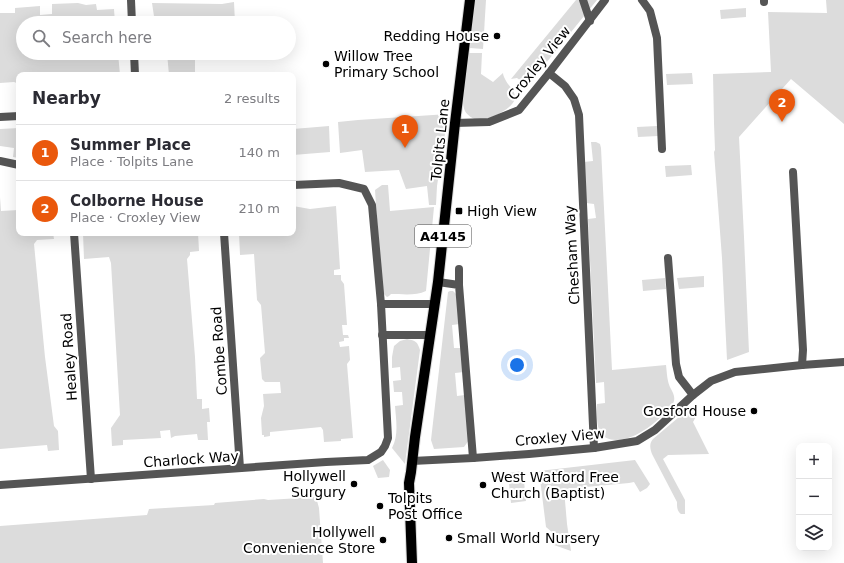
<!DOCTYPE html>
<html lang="en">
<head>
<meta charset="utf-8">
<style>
	body { margin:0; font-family:"DejaVu Sans",sans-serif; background:#f7f7f7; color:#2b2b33 }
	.controls { position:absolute; right:12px; bottom:12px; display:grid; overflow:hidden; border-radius:8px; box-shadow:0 4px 16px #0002 }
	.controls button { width:36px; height:36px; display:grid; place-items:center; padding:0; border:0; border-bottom:1px solid #e1e1e2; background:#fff; color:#2b2b33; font:20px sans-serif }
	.you { position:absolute; left:517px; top:365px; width:14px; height:14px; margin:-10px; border:3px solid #fff; border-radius:50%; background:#1a73e8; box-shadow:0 0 0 6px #1a73e833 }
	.badge { display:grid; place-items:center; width:26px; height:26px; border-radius:50%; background:#ea580c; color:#fff; font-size:13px; font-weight:700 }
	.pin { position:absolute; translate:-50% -33px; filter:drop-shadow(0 1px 2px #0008) }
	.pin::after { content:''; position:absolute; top:21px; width:14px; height:12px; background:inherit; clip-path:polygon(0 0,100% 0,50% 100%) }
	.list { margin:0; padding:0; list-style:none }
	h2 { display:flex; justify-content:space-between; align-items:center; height:52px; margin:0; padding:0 16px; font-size:17px }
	h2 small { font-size:13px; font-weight:400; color:#7c7c81 }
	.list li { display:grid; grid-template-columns:26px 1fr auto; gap:12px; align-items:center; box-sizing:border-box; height:56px; padding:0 16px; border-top:1px solid #e1e1e2 }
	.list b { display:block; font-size:15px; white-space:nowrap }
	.list p { margin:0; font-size:13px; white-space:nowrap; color:#7c7c81 }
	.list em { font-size:13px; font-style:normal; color:#7c7c81 }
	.icon { flex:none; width:22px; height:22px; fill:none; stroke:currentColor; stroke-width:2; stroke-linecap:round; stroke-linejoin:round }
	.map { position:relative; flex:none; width:844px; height:563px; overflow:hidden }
	.search { position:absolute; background:#fff; box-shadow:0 4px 16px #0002; left:16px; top:16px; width:280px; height:44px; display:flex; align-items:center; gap:10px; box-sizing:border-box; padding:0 14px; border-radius:22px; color:#7c7c81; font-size:15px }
	.panel { position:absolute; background:#fff; box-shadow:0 4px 16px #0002; left:16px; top:72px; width:280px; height:164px; border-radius:8px }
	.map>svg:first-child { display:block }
</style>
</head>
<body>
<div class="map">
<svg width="844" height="563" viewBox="0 0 844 563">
	<rect width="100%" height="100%" fill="#fff"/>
	<g fill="#dcdcdc">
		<path d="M 475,0 L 486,0 L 483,49 L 470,48 Z"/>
		<path d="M 576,0 L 597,0 L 533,79 C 527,80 522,82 517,78 L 511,79 Z"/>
		<path d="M 826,0 L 844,0 L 844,124 L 791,79 L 739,137 L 744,237 L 749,352 L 727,360 L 722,258 L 714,152 L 715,150 L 714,123 L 713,74 L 771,72 L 768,12 L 827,13 Z"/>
		<path d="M 234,2 L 235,23 L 155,23 L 152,3 L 222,4 Z"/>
		<path d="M 78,3 L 86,5 L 96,4 L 97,10 L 114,9 L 115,23 L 23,23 L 23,53 L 118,53 L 120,75 L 19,75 L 19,84 L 14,82 L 0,83 L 0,13 L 15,13 L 15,8 L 40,6 L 40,15 L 52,14 L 52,4 Z"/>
		<path d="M 746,8 L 746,17 L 721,19 L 720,10 Z"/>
		<path d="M 167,53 L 195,53 L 195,75 L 169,75 Z"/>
		<path d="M 468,53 L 482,53 L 481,74 L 493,82 L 503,73 C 503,75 504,77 505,79 C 508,86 515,89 515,98 C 514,109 487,121 477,120 C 473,119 467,115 465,111 C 461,102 464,93 465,84 C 466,74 467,63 468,53 Z"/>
		<path d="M 692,73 L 693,84 L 667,85 L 666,74 Z"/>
		<path d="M 448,114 L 437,186 L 436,205 L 429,205 L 427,186 L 406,189 L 399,170 L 365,172 L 362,150 L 340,153 L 338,122 L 358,120 Z"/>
		<path d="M 329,126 L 330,152 L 293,155 L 293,129 Z"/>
		<path d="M 657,126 L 658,136 L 638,137 L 637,127 Z"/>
		<path d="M 19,128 L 19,158 L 13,157 L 14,148 L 0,146 L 0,129 Z"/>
		<path d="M 591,142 L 596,142 L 600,144 L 601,148 L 612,370 L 666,365 C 667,373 667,382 671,389 C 673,393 675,396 674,401 C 673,405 668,409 665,413 C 658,420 650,427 641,432 C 630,439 607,446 600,431 C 596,425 597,411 597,404 L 605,403 L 604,382 L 596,383 L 588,219 L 596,218 L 594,204 L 586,203 L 584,162 L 593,161 Z"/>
		<path d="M 691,165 L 692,175 L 666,177 L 665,166 Z"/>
		<path d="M 382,185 L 388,185 L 390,211 L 434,207 L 426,291 C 416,296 402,294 391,294 L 389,296 L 387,297 L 382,292 L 375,190 Z"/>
		<path d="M 0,197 L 1,211 L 19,210 L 19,233 L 53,233 L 54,239 L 37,240 L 34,244 L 45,357 L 54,426 L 58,431 L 59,450 L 48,451 L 47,445 L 0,449 Z"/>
		<path d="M 293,206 L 310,209 L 336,206 L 340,269 L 334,270 L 334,275 L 341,275 L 341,280 L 344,284 L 347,325 L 342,325 L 343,335 L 348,335 L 349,338 L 344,338 L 344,341 L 339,342 L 340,347 L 349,346 L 350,360 L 347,364 L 353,438 L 341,439 L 341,441 L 324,442 L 323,430 L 321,427 L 270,432 L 270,436 L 264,437 L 264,435 L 262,435 L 261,418 L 264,406 L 263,394 L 281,393 L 280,382 L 265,382 L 262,379 L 260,358 L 265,353 L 261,305 L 257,300 L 254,254 L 240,255 L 239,233 L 293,233 Z"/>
		<path d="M 83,233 L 200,233 L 198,233 L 199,251 L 190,252 L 190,255 L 187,259 L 195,357 L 197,399 L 202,399 L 202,409 L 209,408 L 210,422 L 207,422 L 208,440 L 198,440 L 197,434 L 175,436 L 171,438 L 170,430 L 160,431 L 161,438 L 123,440 L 123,445 L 112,446 L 111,428 L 120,415 L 111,263 L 109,257 L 84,259 Z"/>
		<path d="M 704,276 L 704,287 L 679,289 L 677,278 Z"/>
		<path d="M 665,278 L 666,289 L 643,291 L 642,280 Z"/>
		<path d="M 450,291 L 453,291 L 457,295 L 460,324 L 452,325 L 454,348 L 462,348 L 464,372 L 455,373 L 457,396 L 465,395 L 469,440 L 464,447 L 434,449 L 431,440 L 448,292 Z"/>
		<path d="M 407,339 C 416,341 417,341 420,350 L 405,464 L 392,448 C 399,435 396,420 395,406 L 403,405 L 402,392 L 394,392 L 393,381 L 401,380 L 400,367 L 392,368 L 392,357 L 394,346 L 400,341 Z"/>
		<path d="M 685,412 L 694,412 L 697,415 L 693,422 L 709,454 L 668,455 L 663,459 L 685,500 L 685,514 L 681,514 C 677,511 677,507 677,502 L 652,454 C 650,448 649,444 653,439 Z"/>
		<path d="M 383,460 L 390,470 L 389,477 L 378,478 L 373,466 Z"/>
		<path d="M 635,460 L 650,484 L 647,488 L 640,492 L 634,482 L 629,483 L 564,489 L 567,524 L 571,551 L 554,545 L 553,533 L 546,527 L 539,471 Z"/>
		<path d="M 523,471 L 526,501 L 511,503 L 508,473 Z"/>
		<path d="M 316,497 L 319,508 L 323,563 L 0,563 L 0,526 L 147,515 L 149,509 L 214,505 L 215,503 L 264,499 L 268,500 Z"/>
	</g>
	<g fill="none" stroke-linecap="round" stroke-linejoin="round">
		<g stroke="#dbdbdb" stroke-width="12">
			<path id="primary" d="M 412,563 L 409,483 L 411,472 L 415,437 L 438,282 L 455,123 L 470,0"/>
		</g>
		<g stroke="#555" stroke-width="8">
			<path d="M 131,0 L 132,23"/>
			<path d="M 583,0 L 590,21"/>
			<path d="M 642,0 L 650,11 L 657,38 L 662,149"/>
			<path d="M 764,0 L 764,2"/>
			<path d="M 134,53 L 135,75"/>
			<path d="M 549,73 L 565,86 L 574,99 L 579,115 L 594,448"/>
			<path d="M 0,117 L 19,116"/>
			<path d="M 455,123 L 489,122 L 519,110 L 549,73 L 605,0"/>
			<path d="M 0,161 L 19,165"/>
			<path d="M 793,172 L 803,350 L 802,365"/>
			<path d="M 74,233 L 91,479"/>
			<path d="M 224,233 L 240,468"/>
			<path d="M 668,258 L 676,364 L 679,377 L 693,395"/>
			<path d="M 459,269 L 459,285"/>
			<path d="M 438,282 L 459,285 L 473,458"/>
			<path d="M 381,304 L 434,304"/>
			<path d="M 382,335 L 430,335"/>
			<path d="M 412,461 L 473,458 L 529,454 L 594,448 L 637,441 L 655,430 L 693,395 L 711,381 L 735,372 L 802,365 L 844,362"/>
			<path d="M 0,485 L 326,462 L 368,460 L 381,452 L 385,446 L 388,438 L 381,304 L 372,205 L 364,189 L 339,183 L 293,185"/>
		</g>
		<use href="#primary" stroke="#000" stroke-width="10"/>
	</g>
	<g fill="#000" stroke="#fff" stroke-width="1.5">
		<circle cx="497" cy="36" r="4"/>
		<circle cx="326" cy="64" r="4"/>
		<rect x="455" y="207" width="8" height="8" rx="2"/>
		<circle cx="754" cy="411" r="4"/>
		<circle cx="354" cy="484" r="4"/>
		<circle cx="483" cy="485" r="4"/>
		<circle cx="380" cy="506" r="4"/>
		<circle cx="449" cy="538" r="4"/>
		<circle cx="383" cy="540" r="4"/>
	</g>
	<g text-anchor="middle" stroke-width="4" stroke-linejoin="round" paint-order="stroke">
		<rect fill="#fff" stroke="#4c4c4c" stroke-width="1" x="415" y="225" width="56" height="22" rx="3"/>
		<g font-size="13" font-weight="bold" fill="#000">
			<text x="443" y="241">A4145</text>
		</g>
		<g font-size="14" fill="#000" stroke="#fff" text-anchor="start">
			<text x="489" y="41" text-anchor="end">Redding House</text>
			<text x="334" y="61">Willow Tree<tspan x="334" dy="16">Primary School</tspan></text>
			<text x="467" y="216">High View</text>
			<text x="746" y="416" text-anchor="end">Gosford House</text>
			<text x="346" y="481" text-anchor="end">Hollywell<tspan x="346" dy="16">Surgury</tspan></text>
			<text x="491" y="482">West Watford Free<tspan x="491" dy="16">Church (Baptist)</tspan></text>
			<text x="388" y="503">Tolpits<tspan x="388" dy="16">Post Office</tspan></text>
			<text x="375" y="537" text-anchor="end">Hollywell<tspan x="375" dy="16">Convenience Store</tspan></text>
			<text x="457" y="543">Small World Nursery</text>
		</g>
		<g font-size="14" fill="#000" stroke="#fff">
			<text transform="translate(539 63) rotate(-51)" y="5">Croxley View</text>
			<text transform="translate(440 140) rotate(-84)" y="5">Tolpits Lane</text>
			<text transform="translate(572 255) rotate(-93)" y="5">Chesham Way</text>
			<text transform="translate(219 351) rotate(-94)" y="5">Combe Road</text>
			<text transform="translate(69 357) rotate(-94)" y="5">Healey Road</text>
			<text transform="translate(560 437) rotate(-5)" y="5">Croxley View</text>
			<text transform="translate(191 459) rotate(-4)" y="5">Charlock Way</text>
		</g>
	</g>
</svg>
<div class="controls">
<button>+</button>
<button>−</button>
<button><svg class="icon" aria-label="layers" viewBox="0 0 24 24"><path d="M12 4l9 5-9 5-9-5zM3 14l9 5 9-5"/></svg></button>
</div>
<div class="you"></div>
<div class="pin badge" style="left:405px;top:148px">1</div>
<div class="pin badge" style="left:782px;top:122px">2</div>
<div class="search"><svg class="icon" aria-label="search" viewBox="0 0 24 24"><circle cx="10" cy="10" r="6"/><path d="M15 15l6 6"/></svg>Search here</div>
<section class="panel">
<h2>Nearby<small>2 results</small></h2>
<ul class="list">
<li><span class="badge">1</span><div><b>Summer Place</b><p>Place · Tolpits Lane</p></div><em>140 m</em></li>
<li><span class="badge">2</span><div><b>Colborne House</b><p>Place · Croxley View</p></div><em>210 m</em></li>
</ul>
</section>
</div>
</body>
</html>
